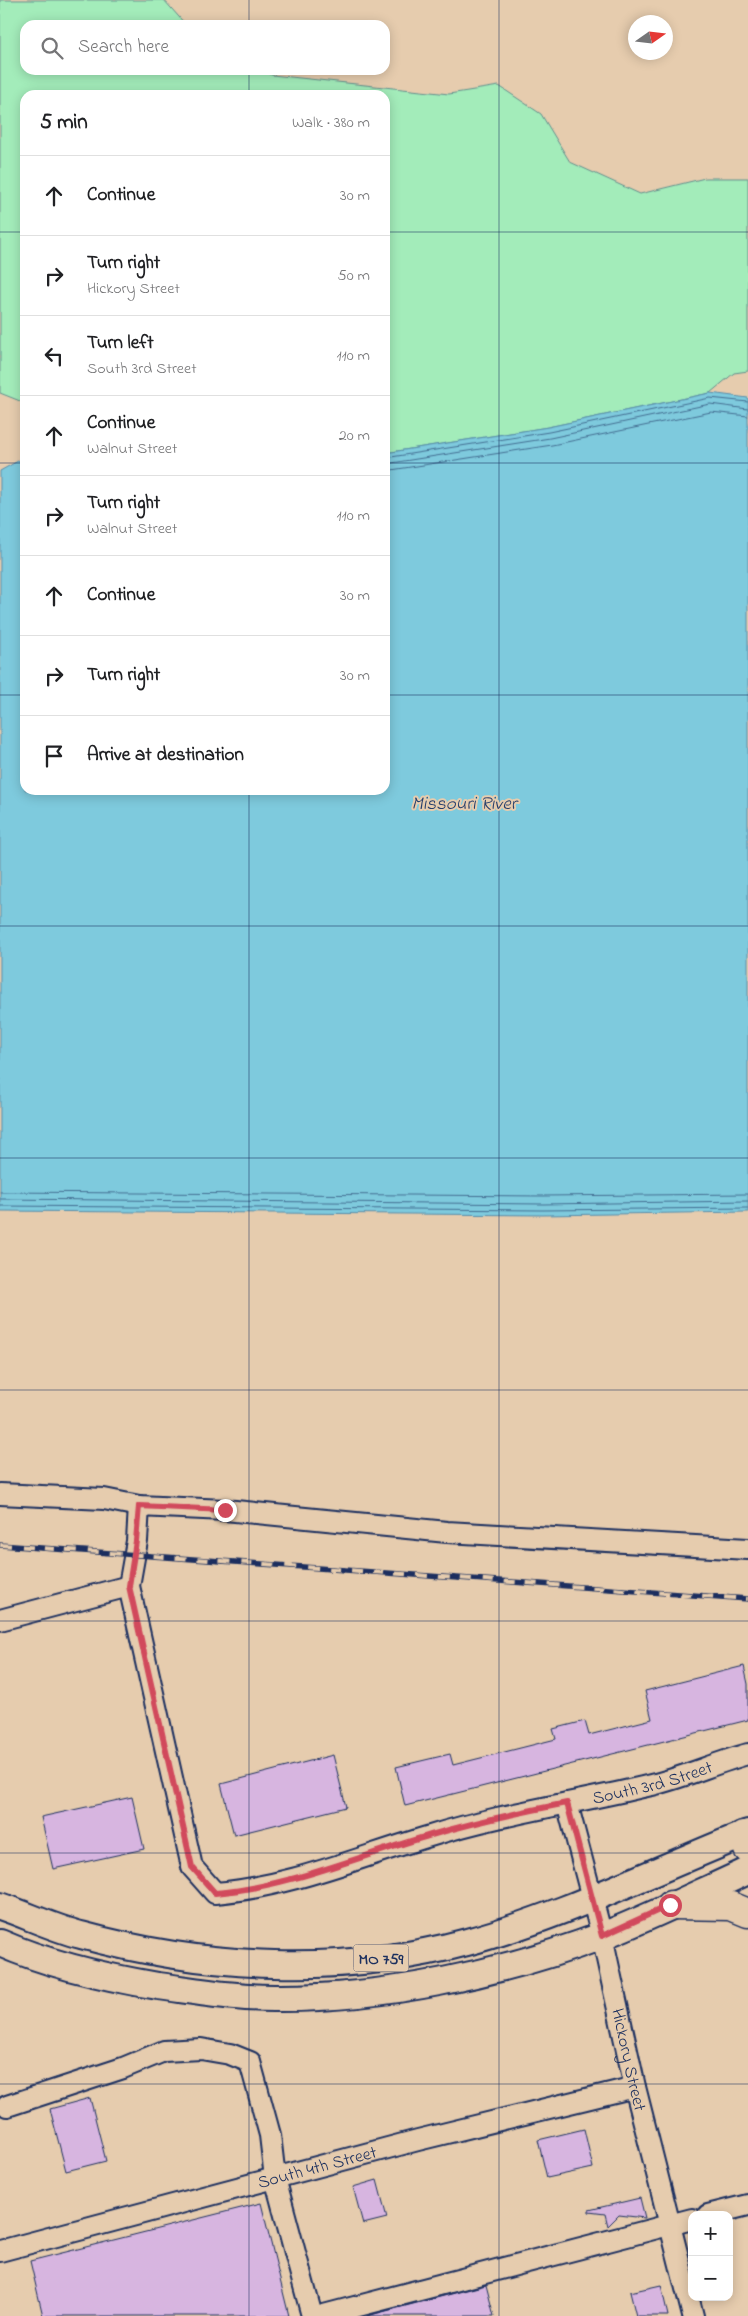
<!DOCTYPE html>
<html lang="en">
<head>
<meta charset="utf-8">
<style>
	body { margin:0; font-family:"Indie Flower",sans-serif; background:#f6f6f6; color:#202124 }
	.controls { position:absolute; right:15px; bottom:15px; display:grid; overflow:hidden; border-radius:10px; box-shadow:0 2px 12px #0003 }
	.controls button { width:45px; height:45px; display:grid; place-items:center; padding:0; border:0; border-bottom:1px solid #e0e0e0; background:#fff; color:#202124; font:25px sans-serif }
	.compass { position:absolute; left:628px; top:15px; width:45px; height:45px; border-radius:50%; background:#fff; box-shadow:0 2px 12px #0003; rotate:76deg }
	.stop { position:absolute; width:15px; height:15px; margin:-11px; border:4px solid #d1495b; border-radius:50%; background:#fff }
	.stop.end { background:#d1495b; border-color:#fff; box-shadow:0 1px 5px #0008 }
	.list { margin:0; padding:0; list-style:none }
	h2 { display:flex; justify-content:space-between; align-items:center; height:65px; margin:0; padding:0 20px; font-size:21px }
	h2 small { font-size:16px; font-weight:400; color:#757577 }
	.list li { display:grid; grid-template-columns:32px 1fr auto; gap:15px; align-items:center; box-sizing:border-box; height:80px; padding:0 20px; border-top:1px solid #e0e0e0 }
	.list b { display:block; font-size:19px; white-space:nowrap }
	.list p { margin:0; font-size:16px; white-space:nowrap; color:#757577 }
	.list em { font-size:16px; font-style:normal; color:#757577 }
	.icon { flex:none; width:28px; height:28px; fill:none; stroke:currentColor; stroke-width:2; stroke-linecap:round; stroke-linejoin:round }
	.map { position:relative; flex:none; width:748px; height:2316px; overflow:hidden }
	.search { position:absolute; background:#fff; box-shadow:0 2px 12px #0003; left:20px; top:20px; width:370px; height:55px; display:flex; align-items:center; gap:12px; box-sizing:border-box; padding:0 18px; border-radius:15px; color:#757577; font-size:19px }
	.panel { position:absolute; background:#fff; box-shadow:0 2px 12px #0003; left:20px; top:90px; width:370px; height:705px; border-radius:15px }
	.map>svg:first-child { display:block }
</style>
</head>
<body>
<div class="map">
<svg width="748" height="2316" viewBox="0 0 748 2316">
	<rect width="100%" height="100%" fill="#e6ccae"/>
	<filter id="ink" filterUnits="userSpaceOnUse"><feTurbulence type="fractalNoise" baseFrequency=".02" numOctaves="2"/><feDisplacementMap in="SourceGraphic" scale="10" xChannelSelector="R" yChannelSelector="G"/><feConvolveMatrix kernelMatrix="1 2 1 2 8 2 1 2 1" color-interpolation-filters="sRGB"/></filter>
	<g filter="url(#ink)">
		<path fill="#a3ecba" stroke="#5f8e8c" d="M 0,0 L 164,0 L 186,25 L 25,25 L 25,70 L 258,70 L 272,75 L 449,94 L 499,86 L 541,114 L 570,162 L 640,194 L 705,178 L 748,178 L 748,371 L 734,373 L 710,393 L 548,427 L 385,453 L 385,95 L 25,95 L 25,403 L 0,393 Z"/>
		<path fill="#7ecadd" stroke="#568caa" d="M 710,393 L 748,398 L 748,1212 L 543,1215 L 0,1211 L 0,471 L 25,457 L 25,790 L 385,790 L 385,453 L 548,427 Z"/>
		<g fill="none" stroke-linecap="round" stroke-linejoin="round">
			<g stroke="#436d91" stroke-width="1">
				<path d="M 385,458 L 549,432 L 710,398 L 748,402"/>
				<path d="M 385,464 L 550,438 L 710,404 L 748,409"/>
				<path d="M 385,471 L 552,445 L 711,412 L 748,416"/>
				<path d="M 0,1192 L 543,1196 L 748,1194"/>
				<path d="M 0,1199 L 543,1204 L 748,1201"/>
				<path d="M 0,1206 L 543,1210 L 748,1208"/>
			</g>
		</g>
		<g fill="#d7b5e0" stroke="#1b2f5e">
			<path d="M 744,1666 L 748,1684 L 748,1720 L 405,1806 L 396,1767 L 450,1754 L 453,1765 L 556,1739 L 553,1729 L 585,1721 L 589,1735 L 652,1719 L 645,1691 Z"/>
			<path d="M 333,1755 L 346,1807 L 234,1835 L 221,1784 Z"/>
			<path d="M 132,1797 L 144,1849 L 53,1869 L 41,1817 Z"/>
			<path d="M 90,2098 L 106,2161 L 66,2171 L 50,2109 Z"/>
			<path d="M 584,2129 L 593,2168 L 547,2178 L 538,2140 Z"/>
			<path d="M 377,2180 L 387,2218 L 363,2224 L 353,2187 Z"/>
			<path d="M 640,2198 L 645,2218 L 619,2215 L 608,2226 L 605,2214 L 589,2212 L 589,2210 Z"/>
			<path d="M 261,2203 L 289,2316 L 43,2316 L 30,2261 Z"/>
			<path d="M 486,2285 L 494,2316 L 367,2316 Z"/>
			<path d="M 661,2285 L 668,2316 L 636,2316 L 630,2292 Z"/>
		</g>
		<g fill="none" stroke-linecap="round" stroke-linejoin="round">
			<g stroke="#1b2f5e" stroke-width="24">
				<g id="minor">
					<path d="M 0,1494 L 104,1499 L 139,1506 L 225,1510 L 447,1532 L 748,1549"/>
					<path id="s1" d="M 139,1506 L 137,1541 L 129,1586 L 192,1867 L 215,1893 C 289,1887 359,1857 430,1836 C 501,1814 575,1803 647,1786 C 681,1779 714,1763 748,1754"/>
					<path d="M 0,1620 L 129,1586"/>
					<path id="s2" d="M 567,1803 L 602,1936 L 635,2087 L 693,2316"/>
					<path d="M 7,2106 L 123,2068 L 164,2051 L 201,2049 L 230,2054 L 250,2062 L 270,2135 L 275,2178 L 312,2316"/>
					<path d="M 708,2215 L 748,2205"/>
					<path id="s3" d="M 0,2251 L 418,2140 L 635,2087"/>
					<path d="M 320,2316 L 692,2219"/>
				</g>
			</g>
			<g stroke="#1b2f5e" stroke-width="30">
				<g id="major">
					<path d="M 0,1906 C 27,1915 53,1928 81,1935 C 205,1969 343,1976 467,1942 C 561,1917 657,1869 748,1833"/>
					<path d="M 0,1943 C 50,1965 104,1977 158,1986 C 196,1991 235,1998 274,1998 C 383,1999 500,1974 602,1936 C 651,1917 699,1893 748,1871"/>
				</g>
			</g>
			<g stroke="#1b2f5e" stroke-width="31">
				<g id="highway">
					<path d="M 743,1835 L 748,1849"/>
					<path d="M 671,1905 L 731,1906 L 748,1913"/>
				</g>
			</g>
			<use href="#minor" stroke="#e6ccae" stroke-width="20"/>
			<use href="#major" stroke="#e6ccae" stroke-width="26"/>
			<use href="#highway" stroke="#e6ccae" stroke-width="28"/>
			<g stroke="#1b2f5e" stroke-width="5.5">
				<path id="rail" d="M 0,1545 L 748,1599"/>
			</g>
			<use href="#rail" stroke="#e6ccae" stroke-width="4" stroke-dasharray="11" stroke-linecap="butt"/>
		</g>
	</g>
	<g fill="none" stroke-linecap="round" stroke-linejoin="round" filter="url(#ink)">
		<path stroke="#d1495b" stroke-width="6" d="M 225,1510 L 139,1506 L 136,1541 L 129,1586 L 192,1867 L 215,1893 C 289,1887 359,1856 431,1835 C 475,1822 521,1812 567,1803 L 602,1936 L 670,1905"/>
	</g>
	<path fill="none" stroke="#1b2f5e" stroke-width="1" stroke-opacity="0.55" d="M 249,0 L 249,25M 499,0 L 499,2316M 249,70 L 249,95M 0,232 L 25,232M 385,232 L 748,232M 0,463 L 25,463M 385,463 L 748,463M 0,695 L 25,695M 385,695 L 748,695M 249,790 L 249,2316M 0,926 L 748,926M 0,1158 L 748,1158M 0,1390 L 748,1390M 0,1621 L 748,1621M 0,1853 L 748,1853M 0,2084 L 748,2084"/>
	<g text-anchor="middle" stroke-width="4" stroke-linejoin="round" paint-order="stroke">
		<rect fill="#e6ccae" stroke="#585e76" stroke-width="1" x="353.5" y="1944.5" width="55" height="27" rx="4"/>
		<g font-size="16" font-weight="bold" fill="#1b2f5e">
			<text x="381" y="1964">MO 759</text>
		</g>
		<g font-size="18" fill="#1b2f5e" stroke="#e6ccae">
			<text dy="6" stroke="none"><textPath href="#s1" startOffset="855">South 3rd Street</textPath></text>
			<text dy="6" stroke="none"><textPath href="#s2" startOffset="264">Hickory Street</textPath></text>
			<text dy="6" stroke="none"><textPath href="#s3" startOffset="328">South 4th Street</textPath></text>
		</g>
		<g font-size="19" font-style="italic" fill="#253e6b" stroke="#e6ccae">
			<text x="464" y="809">Missouri River</text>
		</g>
	</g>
</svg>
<div class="controls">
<button>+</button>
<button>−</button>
</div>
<svg class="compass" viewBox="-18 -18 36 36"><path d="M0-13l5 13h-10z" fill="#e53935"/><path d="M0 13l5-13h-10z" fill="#757577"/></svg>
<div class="stop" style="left:670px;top:1905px"></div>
<div class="stop end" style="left:225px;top:1510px"></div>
<div class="search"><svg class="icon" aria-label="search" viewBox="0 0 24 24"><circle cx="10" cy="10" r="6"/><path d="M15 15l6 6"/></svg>Search here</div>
<section class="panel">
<h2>5 min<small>Walk · 380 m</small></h2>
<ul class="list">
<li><svg class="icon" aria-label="ahead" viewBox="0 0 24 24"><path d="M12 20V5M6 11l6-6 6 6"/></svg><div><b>Continue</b></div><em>30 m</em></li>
<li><svg class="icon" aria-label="right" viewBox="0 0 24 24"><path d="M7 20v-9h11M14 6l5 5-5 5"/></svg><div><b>Turn right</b><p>Hickory Street</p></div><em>50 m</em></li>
<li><svg class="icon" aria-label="left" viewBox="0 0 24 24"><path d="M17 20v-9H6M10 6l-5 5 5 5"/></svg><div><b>Turn left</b><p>South 3rd Street</p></div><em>110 m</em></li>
<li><svg class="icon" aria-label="ahead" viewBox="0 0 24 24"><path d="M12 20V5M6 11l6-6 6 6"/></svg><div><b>Continue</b><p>Walnut Street</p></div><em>20 m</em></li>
<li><svg class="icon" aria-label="right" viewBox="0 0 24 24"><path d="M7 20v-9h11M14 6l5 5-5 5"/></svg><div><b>Turn right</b><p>Walnut Street</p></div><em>110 m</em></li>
<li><svg class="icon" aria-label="ahead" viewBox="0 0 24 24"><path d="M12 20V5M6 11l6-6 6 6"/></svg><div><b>Continue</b></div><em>30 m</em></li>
<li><svg class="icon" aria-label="right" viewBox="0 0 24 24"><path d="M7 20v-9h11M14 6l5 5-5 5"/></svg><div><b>Turn right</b></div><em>30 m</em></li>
<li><svg class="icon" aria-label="arrive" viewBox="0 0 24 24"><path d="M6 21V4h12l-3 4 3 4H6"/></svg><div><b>Arrive at destination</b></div></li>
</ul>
</section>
</div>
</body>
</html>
